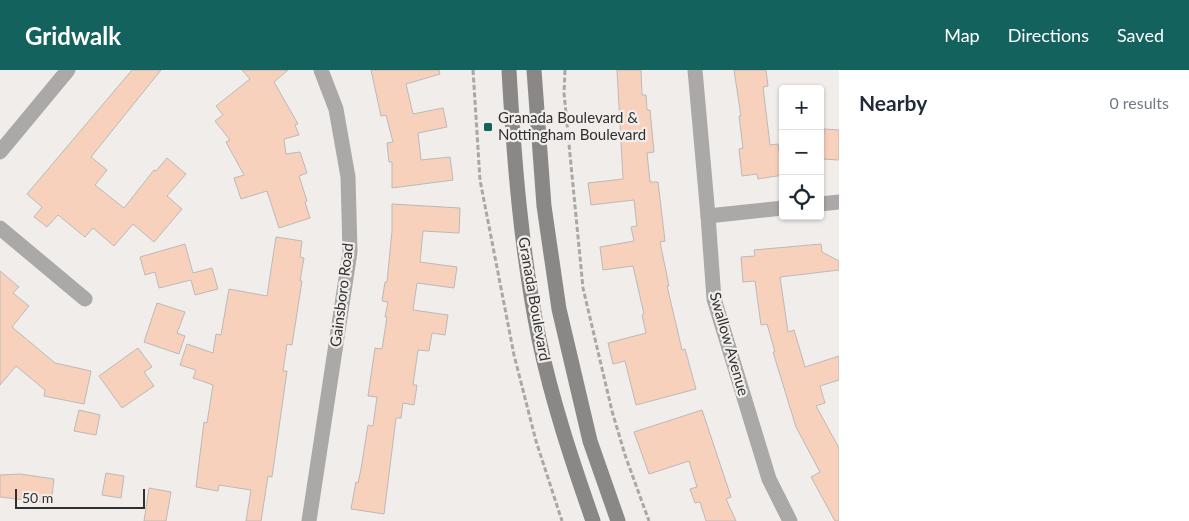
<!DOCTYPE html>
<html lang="en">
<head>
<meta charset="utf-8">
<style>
	body { margin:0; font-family:Lato,sans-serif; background:#f2f2f3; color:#1f2937 }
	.controls { position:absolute; right:15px; top:15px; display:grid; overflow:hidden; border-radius:5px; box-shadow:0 1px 4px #0004 }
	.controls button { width:45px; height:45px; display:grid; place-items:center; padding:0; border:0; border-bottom:1px solid #e0e1e3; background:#fff; color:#1f2937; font:25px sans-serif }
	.scale { position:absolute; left:15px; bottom:12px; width:130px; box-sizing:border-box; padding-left:5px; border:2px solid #31302f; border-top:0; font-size:14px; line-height:18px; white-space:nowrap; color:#31302f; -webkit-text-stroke:4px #f1edeb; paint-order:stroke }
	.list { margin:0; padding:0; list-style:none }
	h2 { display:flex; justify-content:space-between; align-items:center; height:65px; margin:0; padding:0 20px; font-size:21px }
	h2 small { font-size:16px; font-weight:400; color:#747a83 }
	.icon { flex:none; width:28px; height:28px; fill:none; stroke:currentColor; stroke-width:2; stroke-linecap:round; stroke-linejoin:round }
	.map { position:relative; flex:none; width:839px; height:451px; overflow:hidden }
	header { display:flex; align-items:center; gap:30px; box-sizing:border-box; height:70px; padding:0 25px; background:#14625d; color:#fff }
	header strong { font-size:24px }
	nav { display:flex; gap:28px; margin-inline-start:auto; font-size:18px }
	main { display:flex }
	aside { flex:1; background:#fff }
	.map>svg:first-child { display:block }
</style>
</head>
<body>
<header>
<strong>Gridwalk</strong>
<nav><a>Map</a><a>Directions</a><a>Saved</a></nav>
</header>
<main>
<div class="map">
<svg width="839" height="451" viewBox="0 0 839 451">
	<rect width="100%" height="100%" fill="#f1edeb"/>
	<g fill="#f8d1bc" stroke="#bdb9b7">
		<path d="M 132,0 L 161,0 L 91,87 L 107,100 L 95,115 L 124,138 L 154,100 L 156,101 L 167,88 L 186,104 L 167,126 L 182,139 L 154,172 L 133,154 L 114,176 L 93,158 L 85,167 L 58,145 L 47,157 L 34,147 L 42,137 L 27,124 Z"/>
		<path d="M 242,0 L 288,0 L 274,12 L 298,54 L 295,55 L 299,65 L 284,69 L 286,84 L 300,82 L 307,103 L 299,106 L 307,131 L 305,132 L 310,148 L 279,158 L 267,121 L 241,129 L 234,108 L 244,105 L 226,72 L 230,70 L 215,51 L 223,45 L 216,36 L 250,9 Z"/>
		<path d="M 371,0 L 439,0 L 440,4 L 406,14 L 413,44 L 443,38 L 447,57 L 418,63 L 421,90 L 450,87 L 453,110 L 392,118 L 392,92 L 389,92 L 387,73 L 393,72 L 386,45 L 381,46 Z"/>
		<path d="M 617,0 L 641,0 L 642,25 L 646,25 L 647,40 L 650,40 L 654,82 L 647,83 L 650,112 L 658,112 L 665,171 L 660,172 L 669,216 L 667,216 L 682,280 L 685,279 L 696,319 L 636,335 L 625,291 L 613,294 L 608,273 L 646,263 L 642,245 L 644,244 L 633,196 L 603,200 L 600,177 L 634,171 L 631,157 L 637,156 L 634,130 L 591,135 L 588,113 L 623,109 Z"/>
		<path d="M 734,0 L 766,0 L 768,16 L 763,17 L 770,75 L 778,74 L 779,81 L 783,80 L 783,105 L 758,109 L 757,104 L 742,106 L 739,79 L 743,78 L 739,46 L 741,46 Z"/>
		<path d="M 824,59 L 839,60 L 839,90 L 822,89 Z"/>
		<path d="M 392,134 L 460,138 L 459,163 L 423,161 L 420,192 L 457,197 L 454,218 L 417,213 L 413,240 L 448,245 L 445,265 L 432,263 L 429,281 L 418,280 L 413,315 L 417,315 L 414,335 L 403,333 L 401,348 L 396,348 L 384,444 L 351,439 L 356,412 L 358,413 L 361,399 L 368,355 L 373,356 L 377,327 L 368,326 L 375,278 L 382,279 L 387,247 L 385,247 L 388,232 L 382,231 L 385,212 L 387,212 L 392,161 Z"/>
		<path d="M 276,167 L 302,171 L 300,187 L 304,188 L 300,211 L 302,211 L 292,275 L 287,274 L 283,301 L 287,301 L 272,407 L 268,406 L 261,451 L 246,451 L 251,420 L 219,415 L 218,421 L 196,417 L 204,352 L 207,353 L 213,315 L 193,308 L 196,300 L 180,295 L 187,274 L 213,283 L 216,264 L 221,265 L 229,219 L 267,226 Z"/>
		<path d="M 185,174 L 193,203 L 212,198 L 218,219 L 195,225 L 191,210 L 159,218 L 155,202 L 145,205 L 140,187 Z"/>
		<path d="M 821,174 L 822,182 L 839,191 L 839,200 L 780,207 L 788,262 L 794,260 L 805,297 L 839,286 L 839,310 L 820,316 L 825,333 L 816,336 L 839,378 L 839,451 L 835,451 L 811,407 L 820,402 L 796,357 L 773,282 L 775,282 L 767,254 L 761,255 L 755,211 L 743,212 L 741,187 L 755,186 L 754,180 Z"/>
		<path d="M 0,201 L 19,217 L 13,223 L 29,236 L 12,257 L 55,293 L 91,301 L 84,334 L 44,326 L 45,320 L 16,296 L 0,315 Z"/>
		<path d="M 157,233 L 185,242 L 177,263 L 185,266 L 179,284 L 144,272 Z"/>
		<path d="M 138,278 L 152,297 L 144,302 L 154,316 L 122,338 L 99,306 Z"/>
		<path d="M 79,340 L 100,345 L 96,365 L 74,361 Z"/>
		<path d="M 702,340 L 731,427 L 726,429 L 736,451 L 706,451 L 700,432 L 695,433 L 690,419 L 697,417 L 689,391 L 649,404 L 634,362 Z"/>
		<path d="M 106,403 L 124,406 L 121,428 L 102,425 Z"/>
		<path d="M 20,404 L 54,409 L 51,433 L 0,427 L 0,405 Z"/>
		<path d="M 149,418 L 171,422 L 166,451 L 144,451 Z"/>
	</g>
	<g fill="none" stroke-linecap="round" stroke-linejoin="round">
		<g stroke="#aaa7a5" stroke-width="3" stroke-dasharray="5 2.5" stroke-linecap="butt">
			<path d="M 473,0 L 480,110 L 514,285 L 536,371 L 562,451"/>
			<path d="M 565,0 L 564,23 L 583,218 L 612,341 L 625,385 L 649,451"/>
		</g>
		<g stroke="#aba9a8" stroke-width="15">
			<path d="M 695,0 L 708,146 L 714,229 L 769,409 L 790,451"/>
			<path d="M 0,82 L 68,0"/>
			<path d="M 820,134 L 839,132"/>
			<path d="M 708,146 L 783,138"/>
			<path d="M 0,158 L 85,229"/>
			<path d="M 309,451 L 350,182 L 348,107 L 336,39 L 321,0"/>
		</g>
		<g stroke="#8a8886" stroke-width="15">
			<path d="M 509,0 C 514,90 521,180 539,269 C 552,331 572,391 593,451"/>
			<path d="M 534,0 L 544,136 L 559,239 L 590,371 L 618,451"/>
		</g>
	</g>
	<rect fill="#14625d" stroke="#f1edeb" stroke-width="2" x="483" y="52" width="10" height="10" rx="2.5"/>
	<g text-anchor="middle" stroke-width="4.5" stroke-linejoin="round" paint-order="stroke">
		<g font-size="15" fill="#31302f" stroke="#f1edeb" text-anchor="start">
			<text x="498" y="53">Granada Boulevard &amp;<tspan x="498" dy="17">Nottingham Boulevard</tspan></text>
		</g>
		<g font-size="15" fill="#31302f" stroke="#f1edeb">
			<text transform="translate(342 225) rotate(-83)" y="5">Gainsboro Road</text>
			<text transform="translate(534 229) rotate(80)" y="5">Granada Boulevard</text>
			<text transform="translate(729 274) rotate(74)" y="5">Swallow Avenue</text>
		</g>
	</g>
</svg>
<div class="controls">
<button>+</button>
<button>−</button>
<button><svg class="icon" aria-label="locate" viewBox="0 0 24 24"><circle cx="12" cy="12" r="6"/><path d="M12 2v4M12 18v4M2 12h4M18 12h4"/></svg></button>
</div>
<div class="scale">50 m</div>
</div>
<aside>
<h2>Nearby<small>0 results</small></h2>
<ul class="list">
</ul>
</aside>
</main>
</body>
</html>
